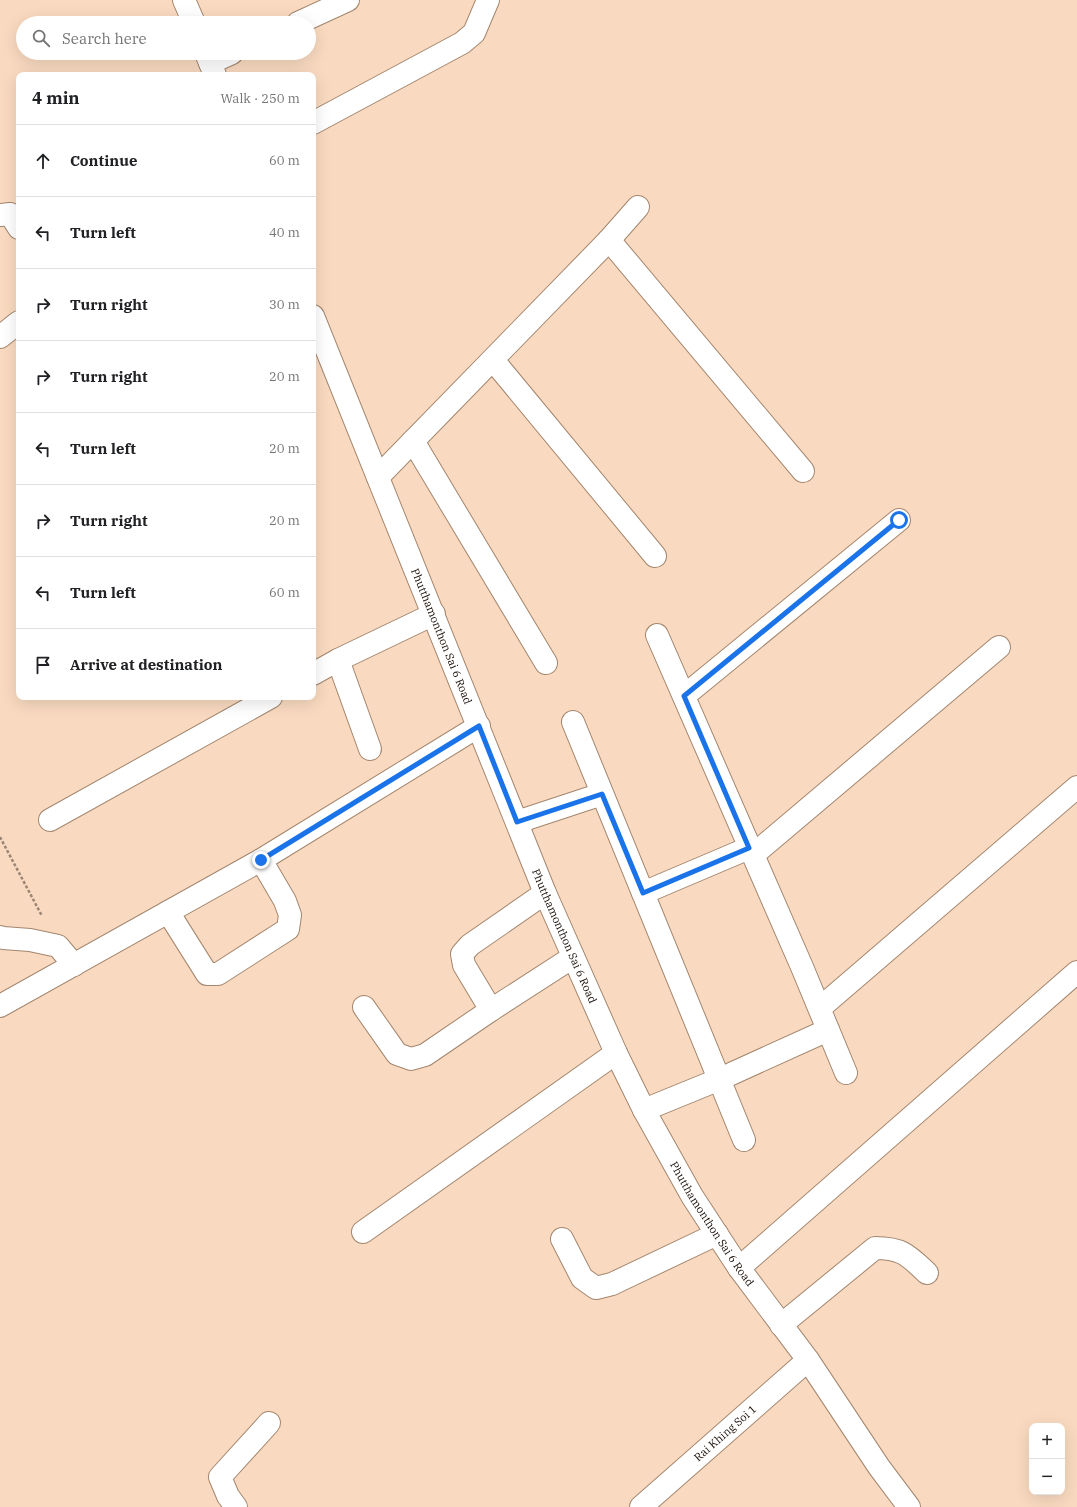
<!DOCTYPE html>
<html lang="en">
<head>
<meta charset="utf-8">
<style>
	body { margin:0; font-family:"IBM Plex Serif",serif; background:#f2f2f2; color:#202124 }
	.controls { position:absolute; right:12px; bottom:12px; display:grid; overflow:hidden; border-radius:8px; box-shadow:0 4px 16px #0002 }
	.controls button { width:36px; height:36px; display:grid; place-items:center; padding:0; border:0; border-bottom:1px solid #e0e0e0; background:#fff; color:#202124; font:20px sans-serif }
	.stop { position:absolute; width:12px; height:12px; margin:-9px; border:3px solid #1a73e8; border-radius:50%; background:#fff }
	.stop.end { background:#1a73e8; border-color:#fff; box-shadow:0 1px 4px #0008 }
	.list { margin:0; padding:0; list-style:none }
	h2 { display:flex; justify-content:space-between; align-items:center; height:52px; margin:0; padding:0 16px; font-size:17px }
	h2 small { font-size:13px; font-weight:400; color:#757577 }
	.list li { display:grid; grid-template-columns:26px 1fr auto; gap:12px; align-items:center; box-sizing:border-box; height:72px; padding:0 16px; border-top:1px solid #e0e0e0 }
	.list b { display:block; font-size:15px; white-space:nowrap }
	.list em { font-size:13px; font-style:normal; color:#757577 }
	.icon { flex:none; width:22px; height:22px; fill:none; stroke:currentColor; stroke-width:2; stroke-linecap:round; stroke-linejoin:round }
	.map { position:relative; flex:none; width:1077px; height:1507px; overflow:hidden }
	.search { position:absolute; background:#fff; box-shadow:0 4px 16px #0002; left:16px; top:16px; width:300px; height:44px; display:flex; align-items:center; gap:10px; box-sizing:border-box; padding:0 14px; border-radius:22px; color:#757577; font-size:15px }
	.panel { position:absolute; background:#fff; box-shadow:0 4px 16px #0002; left:16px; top:72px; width:300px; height:628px; border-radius:8px }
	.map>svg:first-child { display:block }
</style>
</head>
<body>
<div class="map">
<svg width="1077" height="1507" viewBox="0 0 1077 1507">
	<rect width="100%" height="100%" fill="#f9dac0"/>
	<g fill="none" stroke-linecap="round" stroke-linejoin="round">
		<g stroke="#a3866e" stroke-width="24">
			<g id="minor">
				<path d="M 298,23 L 348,0"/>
				<path d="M 210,63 L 232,53"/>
				<path d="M 313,123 L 462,43 L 474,33 L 488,0"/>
				<path d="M 0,215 L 10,214 L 19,228"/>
				<path d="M 609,240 L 803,471"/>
				<path d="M 0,337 L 19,322"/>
				<path d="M 493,360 L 655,556"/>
				<path d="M 413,441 L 546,663"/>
				<path d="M 378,477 L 609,240 L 638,207"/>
				<path d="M 657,635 L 802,967 L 846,1073"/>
				<path d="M 338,660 L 370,749"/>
				<path d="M 313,674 L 338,660 L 434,614"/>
				<path d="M 684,696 L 899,520"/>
				<path d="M 573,722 L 744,1140"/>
				<path d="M 50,820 L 271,697"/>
				<path d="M 517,822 L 602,794"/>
				<path d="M 753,855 L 999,647"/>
				<path d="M 643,893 L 749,848"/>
				<path d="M 168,912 L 207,974 L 218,974 L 288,929 L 290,915 L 285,901 L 261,860"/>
				<path d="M 0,937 L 3,938 L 30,940 L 58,946 L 74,965"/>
				<path d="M 0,1006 L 261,860 L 479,726"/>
				<path d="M 364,1007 L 397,1054 L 411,1059 L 425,1055 L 491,1010 L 573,957"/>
				<path d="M 820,1008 L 1077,787"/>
				<path d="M 491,1010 L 464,965 L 462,954 L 470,945 L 545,893"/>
				<path d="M 644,1110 L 720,1079 L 828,1030"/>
				<path d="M 363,1232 L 616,1053"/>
				<path d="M 562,1239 L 582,1278 L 596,1288 L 612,1284 L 717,1234"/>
				<path d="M 739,1268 L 1077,972"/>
				<path d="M 781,1325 L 875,1248 C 902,1248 908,1255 927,1273"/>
				<path d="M 236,1507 L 228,1496 L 220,1477 L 269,1423"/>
				<path id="s1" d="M 641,1507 L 808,1360"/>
			</g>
		</g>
		<g stroke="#a3866e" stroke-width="24">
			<g id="major">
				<path d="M 184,0 L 194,23"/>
				<path d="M 206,53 L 215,75"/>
				<path id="s2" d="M 313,316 L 545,893 L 616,1053 L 644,1110 L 692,1196 L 739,1268 L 808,1360 L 879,1467 L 909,1507"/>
			</g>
		</g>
		<path stroke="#9c8573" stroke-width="2.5" stroke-dasharray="3 2" stroke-linecap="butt" d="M 0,837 L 42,916"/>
		<use href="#minor" stroke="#fff" stroke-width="22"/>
		<use href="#major" stroke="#fff" stroke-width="22"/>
	</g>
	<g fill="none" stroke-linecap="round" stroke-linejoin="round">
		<path stroke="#1a73e8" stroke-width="5" d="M 261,860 L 479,726 L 517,822 L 602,794 L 643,893 L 749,848 L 684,696 L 899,520"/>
	</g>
	<g text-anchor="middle" stroke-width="4" stroke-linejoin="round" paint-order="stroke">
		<g font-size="11" fill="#160b04" stroke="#fdeada">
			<text dy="4" stroke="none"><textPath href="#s2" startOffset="345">Phutthamonthon Sai 6 Road</textPath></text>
			<text dy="4" stroke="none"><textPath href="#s2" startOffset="669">Phutthamonthon Sai 6 Road</textPath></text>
			<text dy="4" stroke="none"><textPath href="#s2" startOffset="993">Phutthamonthon Sai 6 Road</textPath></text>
			<text dy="4" stroke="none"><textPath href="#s1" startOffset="112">Rai Khing Soi 1</textPath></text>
		</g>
	</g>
</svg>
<div class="controls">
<button>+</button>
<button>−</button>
</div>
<div class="stop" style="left:899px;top:520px"></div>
<div class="stop end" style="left:261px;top:860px"></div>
<div class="search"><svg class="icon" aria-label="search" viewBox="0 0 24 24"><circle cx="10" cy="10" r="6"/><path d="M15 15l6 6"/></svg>Search here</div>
<section class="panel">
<h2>4 min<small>Walk · 250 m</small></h2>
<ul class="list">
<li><svg class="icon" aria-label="ahead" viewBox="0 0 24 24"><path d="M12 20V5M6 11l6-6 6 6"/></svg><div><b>Continue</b></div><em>60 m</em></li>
<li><svg class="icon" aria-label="left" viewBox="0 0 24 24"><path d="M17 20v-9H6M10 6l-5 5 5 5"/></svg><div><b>Turn left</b></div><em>40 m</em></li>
<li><svg class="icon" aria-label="right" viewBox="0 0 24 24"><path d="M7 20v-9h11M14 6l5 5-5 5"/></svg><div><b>Turn right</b></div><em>30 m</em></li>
<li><svg class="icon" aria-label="right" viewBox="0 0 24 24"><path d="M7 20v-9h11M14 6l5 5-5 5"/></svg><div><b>Turn right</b></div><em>20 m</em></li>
<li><svg class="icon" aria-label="left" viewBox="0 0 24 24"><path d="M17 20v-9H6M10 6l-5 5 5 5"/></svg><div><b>Turn left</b></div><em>20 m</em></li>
<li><svg class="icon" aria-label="right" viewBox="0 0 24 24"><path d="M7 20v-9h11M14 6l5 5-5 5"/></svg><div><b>Turn right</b></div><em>20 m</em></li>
<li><svg class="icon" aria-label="left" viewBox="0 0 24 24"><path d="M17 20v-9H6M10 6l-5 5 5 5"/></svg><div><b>Turn left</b></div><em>60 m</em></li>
<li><svg class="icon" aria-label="arrive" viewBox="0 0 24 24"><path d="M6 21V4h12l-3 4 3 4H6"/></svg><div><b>Arrive at destination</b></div></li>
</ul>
</section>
</div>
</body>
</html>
